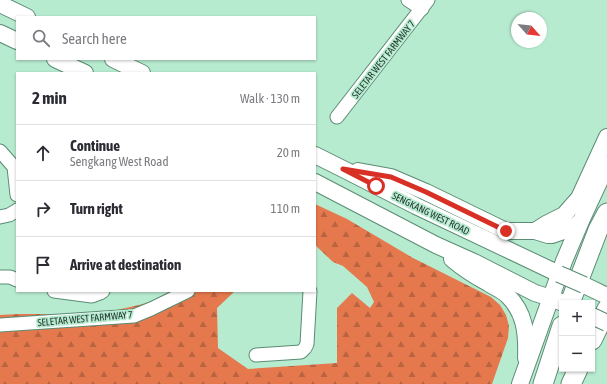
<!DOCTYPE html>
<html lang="en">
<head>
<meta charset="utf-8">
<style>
	body { margin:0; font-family:"Asap Condensed",sans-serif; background:#f2f2f3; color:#2b2b33 }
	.controls { position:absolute; right:12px; bottom:12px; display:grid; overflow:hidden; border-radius:0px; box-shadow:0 1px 3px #0004 }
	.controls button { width:36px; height:36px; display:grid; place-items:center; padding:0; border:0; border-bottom:1px solid #e1e1e2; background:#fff; color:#2b2b33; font:20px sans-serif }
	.compass { position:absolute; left:511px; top:12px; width:36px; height:36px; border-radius:50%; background:#fff; box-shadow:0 1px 3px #0004; rotate:117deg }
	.stop { position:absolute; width:12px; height:12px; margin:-9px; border:3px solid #d93025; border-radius:50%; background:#fff }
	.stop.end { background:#d93025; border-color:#fff; box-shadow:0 1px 4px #0008 }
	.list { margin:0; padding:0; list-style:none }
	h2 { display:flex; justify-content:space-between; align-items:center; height:52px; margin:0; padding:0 16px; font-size:17px }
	h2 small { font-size:13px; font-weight:400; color:#7c7c81 }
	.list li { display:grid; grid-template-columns:26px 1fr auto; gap:12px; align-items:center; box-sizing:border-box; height:56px; padding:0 16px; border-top:1px solid #e1e1e2 }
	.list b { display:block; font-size:15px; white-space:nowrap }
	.list p { margin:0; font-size:13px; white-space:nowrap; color:#7c7c81 }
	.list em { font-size:13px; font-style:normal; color:#7c7c81 }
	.icon { flex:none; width:22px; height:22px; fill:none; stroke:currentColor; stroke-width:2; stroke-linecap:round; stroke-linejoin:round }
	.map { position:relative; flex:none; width:607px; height:384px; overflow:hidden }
	.search { position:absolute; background:#fff; box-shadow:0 1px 3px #0004; left:16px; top:16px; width:300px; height:44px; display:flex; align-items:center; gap:10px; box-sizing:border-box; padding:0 14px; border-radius:0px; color:#7c7c81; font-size:15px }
	.panel { position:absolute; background:#fff; box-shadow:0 1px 3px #0004; left:16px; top:72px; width:300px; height:220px; border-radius:0px }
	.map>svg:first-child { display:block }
</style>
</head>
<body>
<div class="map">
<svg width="607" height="384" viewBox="0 0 607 384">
	<defs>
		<pattern id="forest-firs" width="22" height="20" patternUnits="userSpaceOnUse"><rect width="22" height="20" fill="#e5794d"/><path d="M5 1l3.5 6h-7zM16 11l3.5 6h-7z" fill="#b96440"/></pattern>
	</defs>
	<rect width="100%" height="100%" fill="#b7ebd0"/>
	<path fill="url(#forest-firs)" d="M 315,204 L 347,219 L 413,258 L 491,297 L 500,305 L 506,315 L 509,326 L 508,338 L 492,384 L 0,384 L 0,315 L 19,314 L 95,314 L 112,311 L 139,305 L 153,301 L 170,291 L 235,291 L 217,308 L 218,348 L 248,369 L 337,363 L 337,308 L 352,293 L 370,308 L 374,302 L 367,287 L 343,266 L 333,262 L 315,245 Z"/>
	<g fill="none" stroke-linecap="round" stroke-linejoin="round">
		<g stroke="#5b8c74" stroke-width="15">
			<g id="minor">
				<path d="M 408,0 L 422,9"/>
				<path d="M 337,117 L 428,0"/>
				<path d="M 0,151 L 14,167 L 17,195"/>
				<path d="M 0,217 L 9,215 L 16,211 L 17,210"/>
				<path d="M 0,277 L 10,277 L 17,280"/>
				<path d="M 54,291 L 92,296 L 100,293 L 103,291"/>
				<path d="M 0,325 L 134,316 L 151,309 L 188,291"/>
				<path d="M 256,355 L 301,352 L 305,348 L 307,344 L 310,291"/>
			</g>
		</g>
		<g stroke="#5b8c74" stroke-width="18">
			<g id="major">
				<path d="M 0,4 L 27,17"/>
				<path d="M 0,33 L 17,41"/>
				<path d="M 55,59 L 85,73"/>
				<path d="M 113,59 L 142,73"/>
				<path d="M 315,155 L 343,169 L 416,206 L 559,274"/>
				<path d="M 358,171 L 391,177 L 426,192 L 506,231 L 535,231 L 548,235 L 552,235 L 572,228 L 581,221"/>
				<path d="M 315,182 L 436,245 L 474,262 L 535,293 L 551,298 L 563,303"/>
				<path d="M 535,231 L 546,224 L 564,215 L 579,198 L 607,137"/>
				<path d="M 452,259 C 464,269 475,276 488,283 C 494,287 502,290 507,295 C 525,312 527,334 526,358"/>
				<path d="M 584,285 L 607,296"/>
				<path d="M 520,384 L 564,261 L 581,221 L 607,165"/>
			</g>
		</g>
		<g stroke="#5b8c74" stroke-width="21">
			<g id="highway">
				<path d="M 570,303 L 598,230 L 607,213"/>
				<path d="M 592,340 L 607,309"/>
				<path d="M 543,384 L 562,326"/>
				<path d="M 571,384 L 578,369"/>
			</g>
		</g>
		<use href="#minor" stroke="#fff" stroke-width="13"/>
		<use href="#major" stroke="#fff" stroke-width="16"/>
		<use href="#highway" stroke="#fff" stroke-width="19"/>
		<g stroke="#5b8c74" stroke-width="18" stroke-linecap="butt">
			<g id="major-bridge">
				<path d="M 559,274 L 584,285"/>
				<path d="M 592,316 L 607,323"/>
			</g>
		</g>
		<use href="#major-bridge" stroke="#fff" stroke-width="16"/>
	</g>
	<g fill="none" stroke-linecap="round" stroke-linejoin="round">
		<path stroke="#d93025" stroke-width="5" d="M 376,186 L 343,169 L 391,177 L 426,192 L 506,231"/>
	</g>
	<g text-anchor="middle" stroke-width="3.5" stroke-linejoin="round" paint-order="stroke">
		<g font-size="10" fill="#24392f" stroke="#b7ebd0">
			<text transform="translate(383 59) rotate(-52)" y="4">SELETAR WEST FARMWAY 7</text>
			<text transform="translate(431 213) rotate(26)" y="4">SENGKANG WEST ROAD</text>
			<text transform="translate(85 318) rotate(-5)" y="4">SELETAR WEST FARMWAY 7</text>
		</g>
	</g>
</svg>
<div class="controls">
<button>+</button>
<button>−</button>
</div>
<svg class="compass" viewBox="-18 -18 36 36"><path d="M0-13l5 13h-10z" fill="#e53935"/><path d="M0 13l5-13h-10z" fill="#7c7c81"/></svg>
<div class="stop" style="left:376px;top:186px"></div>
<div class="stop end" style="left:506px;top:231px"></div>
<div class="search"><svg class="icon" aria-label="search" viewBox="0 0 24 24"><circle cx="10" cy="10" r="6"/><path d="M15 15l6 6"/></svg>Search here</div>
<section class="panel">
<h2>2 min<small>Walk · 130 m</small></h2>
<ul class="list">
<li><svg class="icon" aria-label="ahead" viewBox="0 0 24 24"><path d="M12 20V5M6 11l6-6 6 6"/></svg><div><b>Continue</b><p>Sengkang West Road</p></div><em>20 m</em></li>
<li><svg class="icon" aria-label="right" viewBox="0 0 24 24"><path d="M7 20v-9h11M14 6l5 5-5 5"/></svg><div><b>Turn right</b></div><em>110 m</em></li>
<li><svg class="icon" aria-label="arrive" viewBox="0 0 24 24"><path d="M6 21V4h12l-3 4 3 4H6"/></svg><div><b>Arrive at destination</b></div></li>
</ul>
</section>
</div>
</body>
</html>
